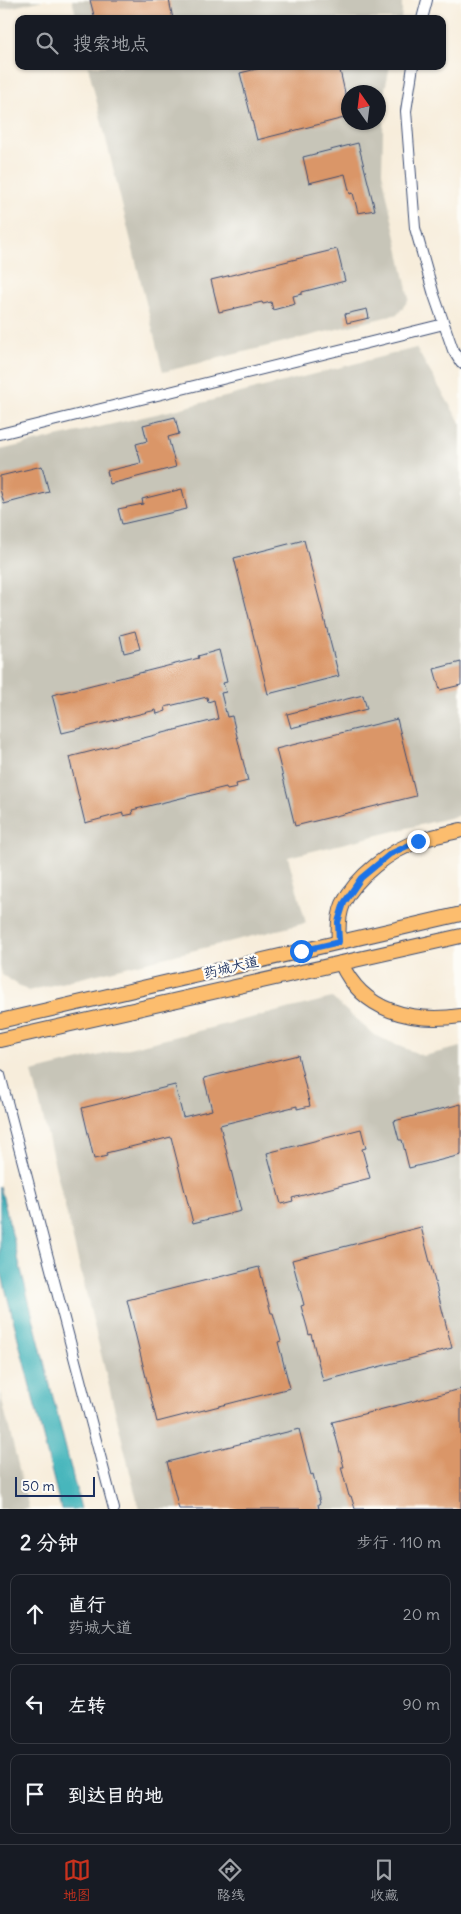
<!DOCTYPE html>
<html lang="zh">
<head>
<meta charset="utf-8">
<style>
	body { margin:0; font-family:Delius,"LXGW WenKai TC",sans-serif; background:#20242c; color:#f1f3f6 }
	.compass { position:absolute; left:341px; top:85px; width:45px; height:45px; border-radius:50%; background:#171b24; box-shadow:0 1px 4px #0004; rotate:346deg }
	.scale { position:absolute; left:15px; bottom:12px; width:80px; box-sizing:border-box; padding-left:5px; border:2px solid #1b2f5e; border-top:0; font-size:14px; line-height:18px; white-space:nowrap; color:#1b2f5e; -webkit-text-stroke:4px #fdfcf7; paint-order:stroke }
	.stop { position:absolute; width:15px; height:15px; margin:-11px; border:4px solid #1a73e8; border-radius:50%; background:#fff }
	.stop.end { background:#1a73e8; border-color:#fff; box-shadow:0 1px 5px #0008 }
	.list { margin:0; padding:0; list-style:none }
	h2 { display:flex; justify-content:space-between; align-items:center; height:65px; margin:0; padding:0 20px; font-size:21px }
	h2 small { font-size:16px; font-weight:400; color:#9ea1a6 }
	.list li { display:grid; grid-template-columns:32px 1fr auto; gap:15px; align-items:center; box-sizing:border-box; height:80px; margin:0 10px 10px; padding:0 10px; border:1px solid #363941; border-radius:10px }
	.list b { display:block; font-size:19px; white-space:nowrap }
	.list p { margin:0; font-size:16px; white-space:nowrap; color:#9ea1a6 }
	.list em { font-size:16px; font-style:normal; color:#9ea1a6 }
	.icon { flex:none; width:28px; height:28px; fill:none; stroke:currentColor; stroke-width:2; stroke-linecap:round; stroke-linejoin:round }
	.map { position:relative; flex:none; width:461px; height:1509px; overflow:hidden }
	.search { position:absolute; background:#171b24; box-shadow:0 1px 4px #0004; left:15px; right:15px; top:15px; height:55px; display:flex; align-items:center; gap:12px; box-sizing:border-box; padding:0 18px; border-radius:10px; color:#9ea1a6; font-size:19px }
	.sheet { height:335px; background:#171b24 }
	nav { display:flex; justify-content:space-around; align-items:center; box-sizing:border-box; height:70px; border-top:1px solid #363941; background:#171b24; font-size:14px; color:#9ea1a6 }
	nav a { display:grid; justify-items:center; gap:2px }
	nav .on { color:#c8321e }
	.map>svg:first-child { display:block }
</style>
</head>
<body>
<div class="map">
<svg width="461" height="1509" viewBox="0 0 461 1509">
	<rect width="100%" height="100%" fill="#fdfcf7"/>
	<filter id="ink" filterUnits="userSpaceOnUse"><feTurbulence type="fractalNoise" baseFrequency=".02" numOctaves="2"/><feDisplacementMap in="SourceGraphic" scale="10" xChannelSelector="R" yChannelSelector="G"/><feConvolveMatrix kernelMatrix="1 2 1 2 8 2 1 2 1" color-interpolation-filters="sRGB"/></filter>
	<filter id="wash" filterUnits="userSpaceOnUse"><feTurbulence type="fractalNoise" baseFrequency=".0096" numOctaves="4" result="noise"/><feDisplacementMap in="SourceGraphic" scale="20" xChannelSelector="R" yChannelSelector="G"/><feGaussianBlur stdDeviation="1.12" result="paint"/><feColorMatrix in="noise" values="0 0 0 0 0 0 0 0 0 0 0 0 0 0 0 0 0 1.4 0 .05"/><feComposite in="paint" operator="in"/></filter>
	<g filter="url(#wash)">
		<rect width="100%" height="100%" fill="#f7eddb"/>
		<g fill="#c7c5b8" fill-rule="evenodd">
			<path d="M 0,0 L 43,0 L 0,10 Z"/>
			<path d="M 72,0 L 402,0 L 402,11 L 401,19 L 77,19 Z"/>
			<path d="M 88,66 L 390,66 L 384,94 L 382,172 L 409,299 L 398,314 L 163,372 ZM 348,92 L 378,92 L 378,122 L 348,122 Z"/>
			<path d="M 416,348 L 461,424 L 461,815 L 288,857 L 306,923 L 28,991 L 2,975 L 0,966 L 0,450 L 178,409 Z"/>
			<path d="M 332,998 L 374,1035 L 423,1056 L 461,1047 L 461,1509 L 139,1509 L 32,1072 Z"/>
			<path d="M 0,1392 L 29,1509 L 0,1509 Z"/>
		</g>
		<path fill="#46b6bc" stroke="#30728d" d="M 0,1186 L 81,1509 L 61,1509 L 0,1267 Z"/>
		<g id="blocks">
			<g fill="#da9667">
				<path d="M 90,0 L 169,0 L 173,19 L 95,19 Z"/>
				<path d="M 269,66 L 339,66 L 348,106 L 348,117 L 257,140 L 240,73 Z"/>
				<path d="M 358,143 L 375,210 L 358,213 L 353,193 L 350,194 L 345,174 L 309,183 L 303,157 Z"/>
				<path d="M 337,249 L 345,281 L 302,292 L 302,294 L 293,296 L 295,304 L 273,310 L 271,302 L 263,304 L 262,302 L 219,312 L 211,280 Z"/>
				<path d="M 367,309 L 369,318 L 347,323 L 345,314 Z"/>
				<path d="M 175,417 L 179,434 L 168,437 L 176,467 L 110,484 L 107,471 L 141,463 L 136,444 L 147,441 L 143,425 Z"/>
				<path d="M 42,466 L 49,492 L 4,504 L 0,489 L 0,476 Z"/>
				<path d="M 182,489 L 187,509 L 122,524 L 118,509 L 143,504 L 142,499 Z"/>
				<path d="M 304,540 L 339,676 L 268,694 L 234,558 Z"/>
				<path d="M 135,631 L 140,649 L 124,653 L 120,635 Z"/>
				<path d="M 219,650 L 227,682 L 223,683 L 226,692 L 221,693 L 227,717 L 232,716 L 248,781 L 236,784 L 237,788 L 227,790 L 226,787 L 132,810 L 133,814 L 123,816 L 123,813 L 85,823 L 69,757 L 218,719 L 214,700 L 208,702 L 207,697 L 165,707 L 166,711 L 157,714 L 156,710 L 62,733 L 52,695 L 199,658 L 198,656 Z"/>
				<path d="M 461,662 L 461,685 L 440,690 L 434,669 Z"/>
				<path d="M 363,695 L 367,709 L 291,728 L 287,714 Z"/>
				<path d="M 397,719 L 416,796 L 295,826 L 276,749 Z"/>
				<path d="M 298,1055 L 310,1106 L 297,1109 L 297,1106 L 220,1125 L 241,1211 L 193,1223 L 171,1137 L 106,1153 L 107,1156 L 94,1159 L 82,1108 L 175,1085 L 183,1117 L 212,1110 L 204,1078 Z"/>
				<path d="M 461,1104 L 461,1155 L 409,1168 L 402,1140 L 399,1140 L 394,1121 Z"/>
				<path d="M 361,1129 L 366,1148 L 362,1149 L 370,1178 L 292,1198 L 293,1201 L 281,1204 L 267,1153 Z"/>
				<path d="M 421,1227 L 452,1348 L 323,1381 L 311,1334 L 309,1335 L 307,1327 L 301,1306 L 304,1305 L 292,1260 Z"/>
				<path d="M 259,1267 L 271,1313 L 273,1313 L 281,1341 L 278,1342 L 290,1388 L 157,1422 L 127,1300 Z"/>
				<path d="M 461,1389 L 461,1509 L 355,1509 L 351,1496 L 349,1496 L 341,1467 L 344,1467 L 332,1422 Z"/>
				<path d="M 299,1429 L 311,1475 L 313,1474 L 320,1503 L 318,1504 L 319,1509 L 179,1509 L 167,1462 Z"/>
			</g>
		</g>
	</g>
	<g filter="url(#ink)">
		<use href="#blocks" fill-opacity="0" stroke="#3c4c71" stroke-width="1"/>
		<g fill="none" stroke-linecap="round" stroke-linejoin="round">
			<g stroke="#3c4c71" stroke-width="12">
				<g id="minor">
					<path d="M 422,19 L 427,0"/>
					<path d="M 413,66 L 406,111 L 415,228 L 434,295 L 453,350 L 461,363"/>
					<path d="M 0,434 L 444,324"/>
					<path d="M 0,1075 L 114,1509"/>
				</g>
			</g>
			<g stroke="#3c4c71" stroke-width="16">
				<g id="major">
					<path d="M 339,942 C 338,929 338,916 343,904 C 356,876 391,850 419,841 C 433,836 447,834 461,830"/>
					<path d="M 341,963 C 363,1012 412,1023 461,1016"/>
					<path d="M 0,1021 L 461,914"/>
					<path d="M 0,1040 L 461,936"/>
				</g>
			</g>
			<use href="#minor" stroke="#fff" stroke-width="10"/>
			<use href="#major" stroke="#fcbd6e" stroke-width="14"/>
		</g>
	</g>
	<g fill="none" stroke-linecap="round" stroke-linejoin="round" filter="url(#ink)">
		<path stroke="#1a73e8" stroke-width="6" d="M 301,951 L 339,942 L 338,922 L 344,903 L 361,878 L 390,854 L 418,841"/>
	</g>
	<g text-anchor="middle" stroke-width="4.5" stroke-linejoin="round" paint-order="stroke">
		<g font-size="14" fill="#1b2f5e" stroke="#fdfcf7">
			<text transform="translate(231 967) rotate(-13)" y="5">药城大道</text>
		</g>
	</g>
</svg>
<svg class="compass" viewBox="-18 -18 36 36"><path d="M0-13l5 13h-10z" fill="#e53935"/><path d="M0 13l5-13h-10z" fill="#9ea1a6"/></svg>
<div class="scale">50 m</div>
<div class="stop" style="left:301px;top:951px"></div>
<div class="stop end" style="left:418px;top:841px"></div>
<div class="search"><svg class="icon" aria-label="search" viewBox="0 0 24 24"><circle cx="10" cy="10" r="6"/><path d="M15 15l6 6"/></svg>搜索地点</div>
</div>
<section class="sheet">
<h2>2 分钟<small>步行 · 110 m</small></h2>
<ul class="list">
<li><svg class="icon" aria-label="ahead" viewBox="0 0 24 24"><path d="M12 20V5M6 11l6-6 6 6"/></svg><div><b>直行</b><p>药城大道</p></div><em>20 m</em></li>
<li><svg class="icon" aria-label="left" viewBox="0 0 24 24"><path d="M17 20v-9H6M10 6l-5 5 5 5"/></svg><div><b>左转</b></div><em>90 m</em></li>
<li><svg class="icon" aria-label="arrive" viewBox="0 0 24 24"><path d="M6 21V4h12l-3 4 3 4H6"/></svg><div><b>到达目的地</b></div></li>
</ul>
</section>
<nav>
<a class="on"><svg class="icon" aria-label="map" viewBox="0 0 24 24"><path d="M3 6l6-2 6 2 6-2v14l-6 2-6-2-6 2zM9 4v14M15 6v14"/></svg>地图</a>
<a><svg class="icon" aria-label="directions" viewBox="0 0 24 24"><path d="M12 3l9 9-9 9-9-9zM9 14v-3h6M13 9l2 2-2 2"/></svg>路线</a>
<a><svg class="icon" aria-label="saved" viewBox="0 0 24 24"><path d="M7 4h10v16l-5-4-5 4z"/></svg>收藏</a>
</nav>
</body>
</html>
